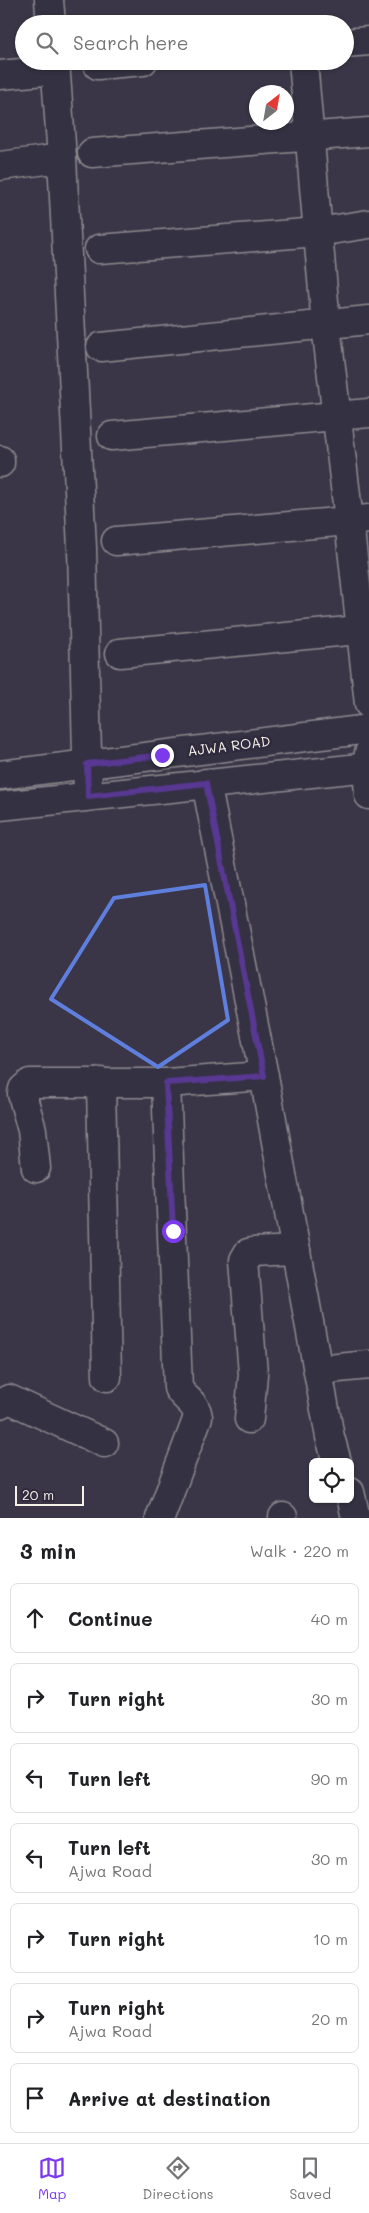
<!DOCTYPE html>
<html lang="en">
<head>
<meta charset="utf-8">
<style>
	body { margin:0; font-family:Mali,sans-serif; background:#f2f2f2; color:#202124 }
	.controls { position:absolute; right:15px; bottom:15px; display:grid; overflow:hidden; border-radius:8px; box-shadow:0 1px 4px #0004 }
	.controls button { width:45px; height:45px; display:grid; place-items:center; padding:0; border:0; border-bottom:1px solid #e0e0e0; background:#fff; color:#202124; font:25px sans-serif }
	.compass { position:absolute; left:249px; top:85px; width:45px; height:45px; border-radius:50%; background:#fff; box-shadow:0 1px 4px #0004; rotate:31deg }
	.scale { position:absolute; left:15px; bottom:12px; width:69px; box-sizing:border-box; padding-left:5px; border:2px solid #f4f1e8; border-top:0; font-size:14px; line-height:18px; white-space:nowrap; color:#f4f1e8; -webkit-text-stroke:4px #2f2a3d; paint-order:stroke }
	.stop { position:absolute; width:15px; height:15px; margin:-11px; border:4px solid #7c3aed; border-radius:50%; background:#fff }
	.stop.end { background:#7c3aed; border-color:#fff; box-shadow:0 1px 5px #0008 }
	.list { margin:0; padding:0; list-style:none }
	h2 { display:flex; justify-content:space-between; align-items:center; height:65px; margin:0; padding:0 20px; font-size:21px }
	h2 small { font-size:16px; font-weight:400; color:#757577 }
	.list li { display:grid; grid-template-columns:32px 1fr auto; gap:15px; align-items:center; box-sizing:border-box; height:70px; margin:0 10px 10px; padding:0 10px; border:1px solid #e0e0e0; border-radius:8px }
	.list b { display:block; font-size:19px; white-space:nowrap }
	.list p { margin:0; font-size:16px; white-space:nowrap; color:#757577 }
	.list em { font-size:16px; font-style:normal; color:#757577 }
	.icon { flex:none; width:28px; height:28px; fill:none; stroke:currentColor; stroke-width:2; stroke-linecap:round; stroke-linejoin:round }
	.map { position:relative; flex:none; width:369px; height:1518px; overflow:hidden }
	.search { position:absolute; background:#fff; box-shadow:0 1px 4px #0004; left:15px; right:15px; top:15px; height:55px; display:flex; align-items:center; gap:12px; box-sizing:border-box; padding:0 18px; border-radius:28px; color:#757577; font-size:19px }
	.sheet { height:625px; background:#fff }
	nav { display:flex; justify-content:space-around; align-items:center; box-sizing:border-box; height:70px; border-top:1px solid #e0e0e0; background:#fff; font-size:14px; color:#757577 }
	nav a { display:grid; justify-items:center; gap:2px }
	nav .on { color:#7c3aed }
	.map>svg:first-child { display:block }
</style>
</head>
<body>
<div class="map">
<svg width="369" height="1518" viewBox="0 0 369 1518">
	<rect width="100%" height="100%" fill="#3b3647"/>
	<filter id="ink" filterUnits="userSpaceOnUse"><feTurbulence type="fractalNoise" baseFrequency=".02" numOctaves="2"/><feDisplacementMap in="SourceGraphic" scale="10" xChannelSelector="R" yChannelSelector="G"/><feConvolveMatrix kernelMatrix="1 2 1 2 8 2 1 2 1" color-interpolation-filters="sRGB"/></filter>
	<g filter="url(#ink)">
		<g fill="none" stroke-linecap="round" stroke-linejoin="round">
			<g stroke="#f4f1e8" stroke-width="31">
				<g id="minor">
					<path d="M 49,0 L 51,24"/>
					<path d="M 345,43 L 369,41"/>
					<path d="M 55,61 L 62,158 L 82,548 L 88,796"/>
					<path d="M 98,65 L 143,61"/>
					<path d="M 0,75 L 55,70"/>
					<path d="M 92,153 L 369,132"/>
					<path d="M 0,166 L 62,158"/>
					<path d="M 99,249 L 318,232 L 369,224"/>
					<path d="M 101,347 L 369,320"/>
					<path d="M 112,436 L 369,413"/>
					<path d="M 0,460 L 0,463"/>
					<path d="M 369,519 L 349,521 L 369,704"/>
					<path d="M 116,541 L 349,521 L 326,325 L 303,61"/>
					<path d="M 120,653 L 369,629"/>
					<path d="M 369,753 L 367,767 L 369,795"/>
					<path d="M 206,783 L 264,1076 L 330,1437 L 337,1462"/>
					<path d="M 101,1082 L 107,1377"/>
					<path d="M 36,1168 L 32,1130 L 22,1094 L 23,1089 L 30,1083 L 166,1083 L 264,1076"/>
					<path d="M 318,1370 L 369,1365"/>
					<path d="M 0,1404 L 9,1399 L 104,1443"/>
					<path d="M 249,1419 L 253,1374 L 244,1260 L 248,1253 L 252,1252 L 296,1250"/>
					<path d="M 350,1492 L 356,1518"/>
					<path d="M 160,1518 L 198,1417 C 196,1402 185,1400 178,1388 L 166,1083"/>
					<path d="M 283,1518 L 283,1517"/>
				</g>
			</g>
			<g stroke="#f4f1e8" stroke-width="31">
				<g id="primary">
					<path d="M 0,775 L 369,729"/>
					<path d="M 0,806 L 369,767"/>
				</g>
			</g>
			<use href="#minor" stroke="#2f2a3d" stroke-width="28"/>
			<use href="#primary" stroke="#2f2a3d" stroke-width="28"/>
		</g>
	</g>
	<g fill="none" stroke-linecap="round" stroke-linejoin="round" filter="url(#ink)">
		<path stroke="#7c3aed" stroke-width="6" d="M 162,755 L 87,764 L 88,796 L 206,783 L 264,1076 L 166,1083 L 173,1231"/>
	</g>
	<path d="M0 0H369V1518H0ZM 205,885 L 228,1020 L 158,1067 L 51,999 L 114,898 Z" fill="#3b3647" fill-opacity=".55" fill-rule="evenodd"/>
	<path fill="none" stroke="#5e7fdd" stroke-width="4" stroke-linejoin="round" d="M 205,885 L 228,1020 L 158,1067 L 51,999 L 114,898 Z"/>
	<g text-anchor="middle" stroke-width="5" stroke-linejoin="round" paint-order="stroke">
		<g font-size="14" fill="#f4f1e8" stroke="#2f2a3d">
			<text transform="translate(229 746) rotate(-7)" y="5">AJWA ROAD</text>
		</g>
	</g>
</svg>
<div class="controls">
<button><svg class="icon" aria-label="locate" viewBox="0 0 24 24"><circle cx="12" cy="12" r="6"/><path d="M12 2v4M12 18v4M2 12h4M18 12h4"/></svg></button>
</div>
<svg class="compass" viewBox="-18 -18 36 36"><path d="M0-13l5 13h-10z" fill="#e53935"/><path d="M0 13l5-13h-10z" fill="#757577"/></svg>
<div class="scale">20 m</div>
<div class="stop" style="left:173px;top:1231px"></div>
<div class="stop end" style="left:162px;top:755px"></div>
<div class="search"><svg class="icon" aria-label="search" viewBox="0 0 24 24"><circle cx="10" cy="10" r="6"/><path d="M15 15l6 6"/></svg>Search here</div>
</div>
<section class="sheet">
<h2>3 min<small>Walk · 220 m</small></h2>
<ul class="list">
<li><svg class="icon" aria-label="ahead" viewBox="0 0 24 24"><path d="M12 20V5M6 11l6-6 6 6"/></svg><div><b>Continue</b></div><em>40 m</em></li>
<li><svg class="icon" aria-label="right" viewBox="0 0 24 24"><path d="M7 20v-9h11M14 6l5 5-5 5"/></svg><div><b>Turn right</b></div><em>30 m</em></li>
<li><svg class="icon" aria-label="left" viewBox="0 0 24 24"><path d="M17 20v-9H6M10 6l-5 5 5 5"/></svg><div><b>Turn left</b></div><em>90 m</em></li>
<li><svg class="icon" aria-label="left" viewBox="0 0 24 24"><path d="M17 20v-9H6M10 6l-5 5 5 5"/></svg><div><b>Turn left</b><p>Ajwa Road</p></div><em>30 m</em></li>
<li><svg class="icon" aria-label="right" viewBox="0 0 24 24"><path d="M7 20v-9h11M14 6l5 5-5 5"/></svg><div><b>Turn right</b></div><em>10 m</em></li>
<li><svg class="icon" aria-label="right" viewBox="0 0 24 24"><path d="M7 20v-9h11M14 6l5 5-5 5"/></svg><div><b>Turn right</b><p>Ajwa Road</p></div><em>20 m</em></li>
<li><svg class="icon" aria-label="arrive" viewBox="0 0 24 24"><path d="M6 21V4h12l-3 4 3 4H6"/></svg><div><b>Arrive at destination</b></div></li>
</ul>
</section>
<nav>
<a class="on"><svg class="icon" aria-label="map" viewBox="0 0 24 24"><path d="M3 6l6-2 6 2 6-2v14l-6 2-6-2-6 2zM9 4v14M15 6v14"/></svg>Map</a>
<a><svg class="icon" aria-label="directions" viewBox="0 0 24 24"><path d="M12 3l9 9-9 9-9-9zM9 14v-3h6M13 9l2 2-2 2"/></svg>Directions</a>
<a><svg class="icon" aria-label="saved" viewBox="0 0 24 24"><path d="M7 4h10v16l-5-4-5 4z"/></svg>Saved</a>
</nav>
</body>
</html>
